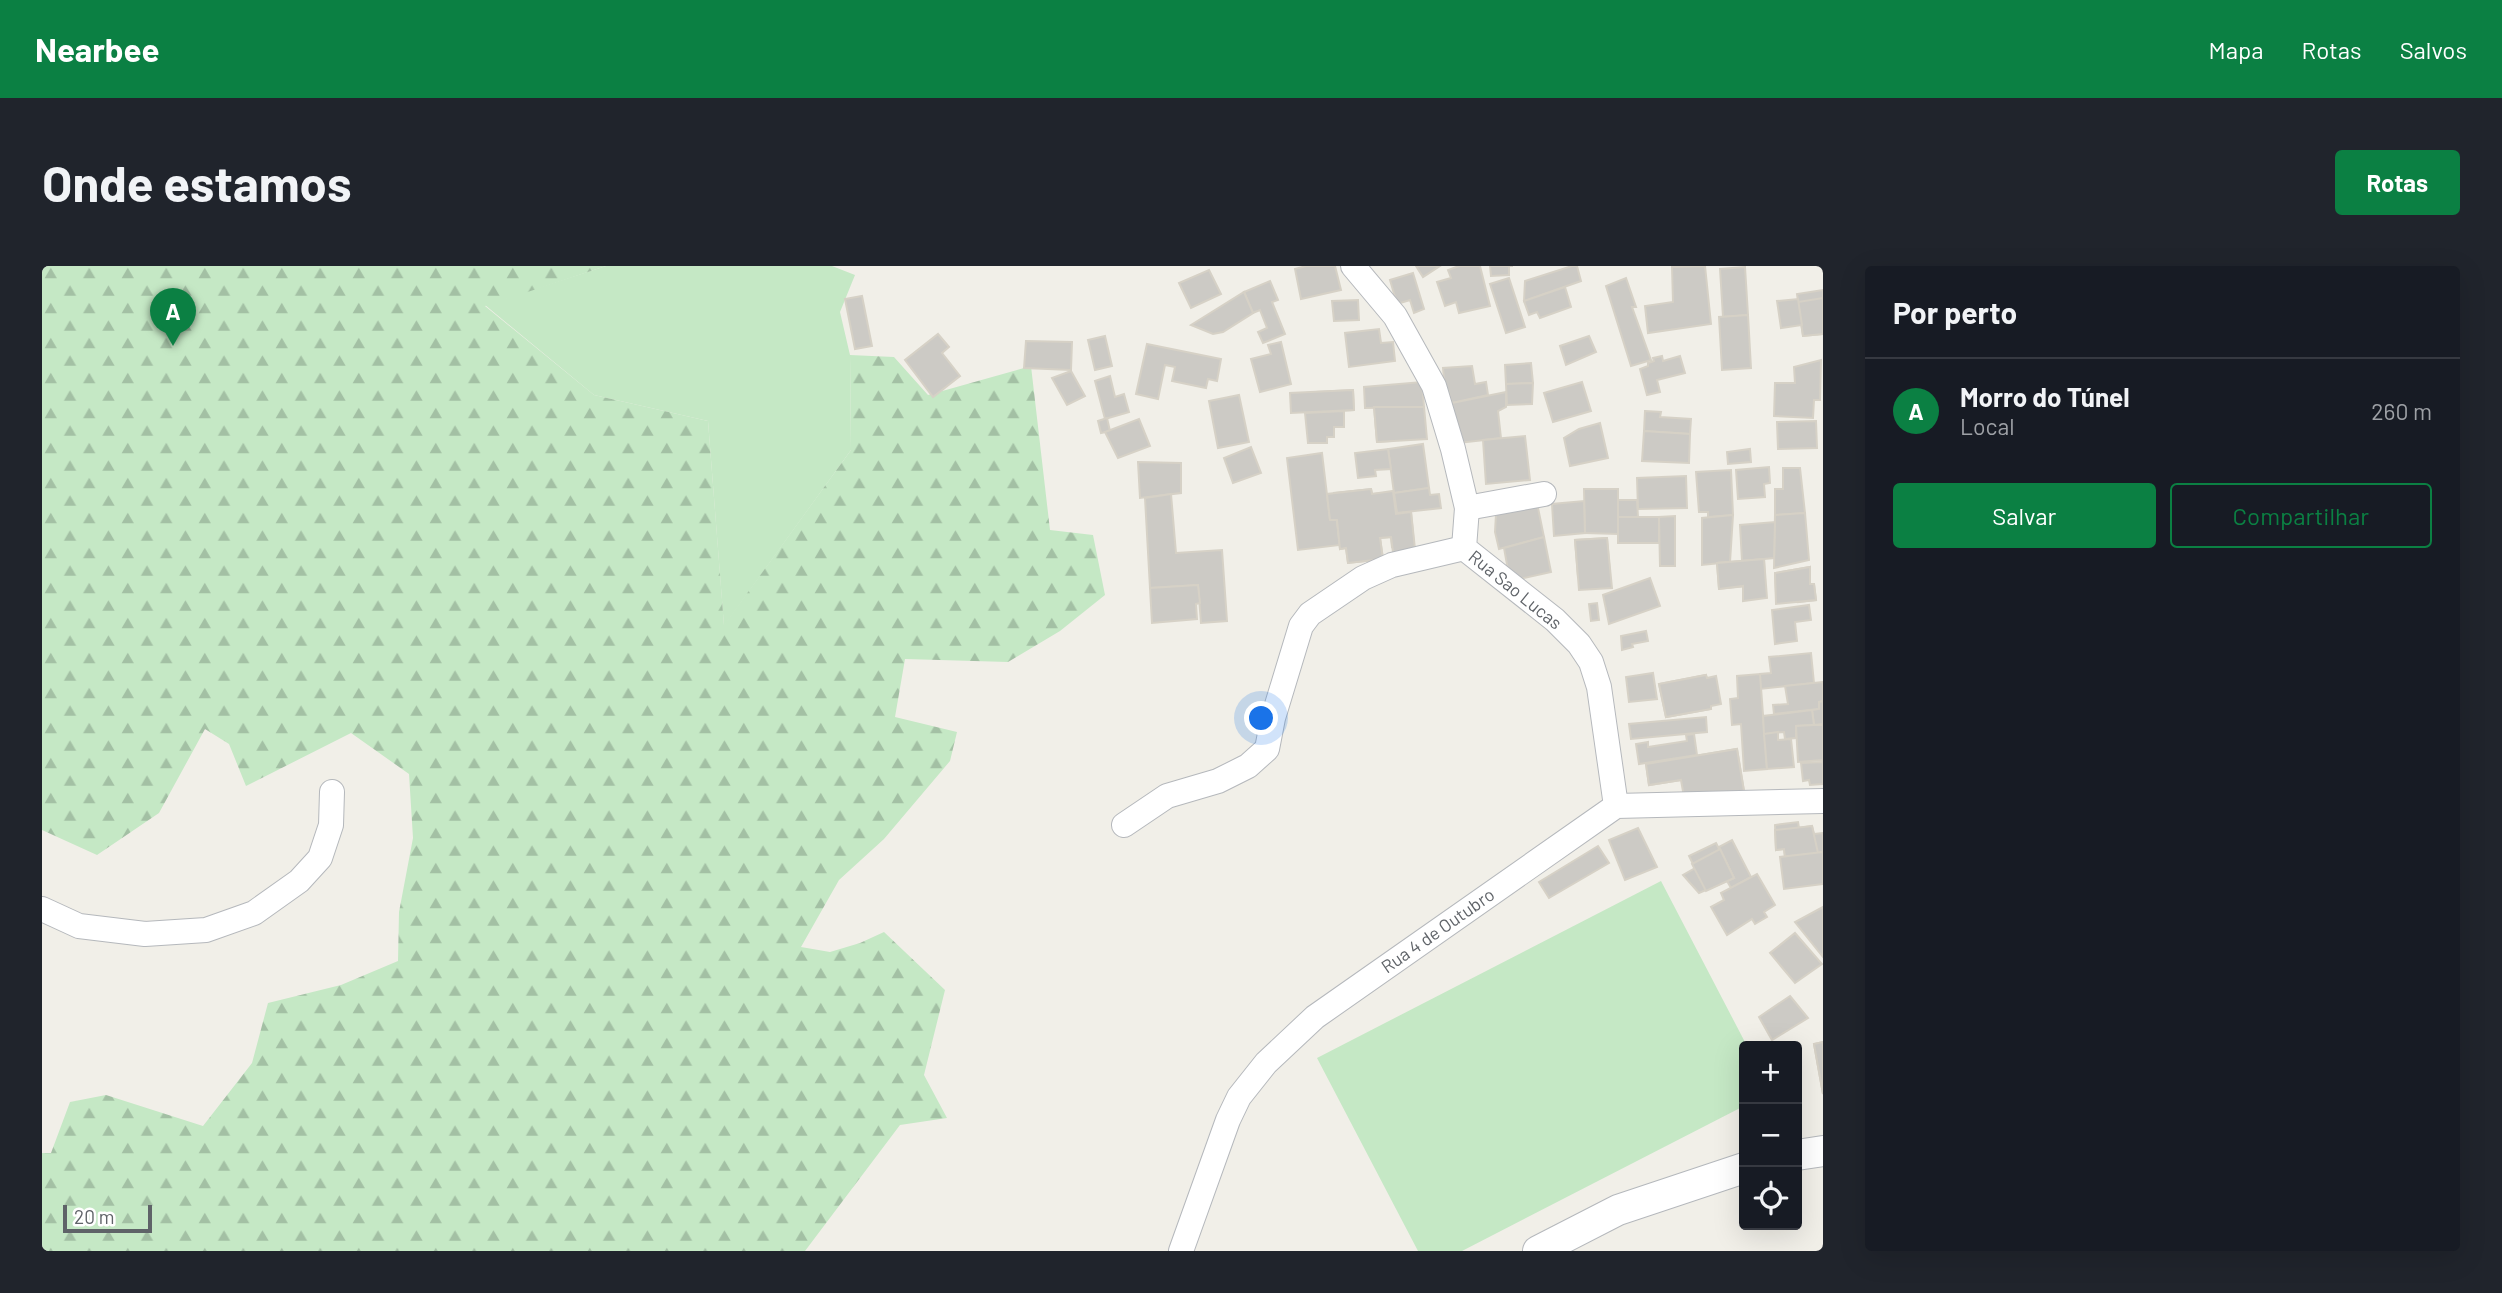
<!DOCTYPE html>
<html lang="pt">
<head>
<meta charset="utf-8">
<style>
	body { margin:0; font-family:Barlow,sans-serif; background:#20242c; color:#f1f3f6 }
	.controls { position:absolute; right:21px; bottom:21px; display:grid; overflow:hidden; border-radius:7px; box-shadow:0 7px 28px #0002 }
	.controls button { width:63px; height:63px; display:grid; place-items:center; padding:0; border:0; border-bottom:2px solid #363941; background:#171b24; color:#f1f3f6; font:35px sans-serif }
	.scale { position:absolute; left:21px; bottom:18px; width:89px; box-sizing:border-box; padding-left:7px; border:4px solid #5f6368; border-top:0; font-size:19px; line-height:24px; white-space:nowrap; color:#5f6368; -webkit-text-stroke:5px #fff; paint-order:stroke }
	.you { position:absolute; left:1220px; top:453px; width:24px; height:24px; margin:-18px; border:5px solid #fff; border-radius:50%; background:#1a73e8; box-shadow:0 0 0 10px #1a73e833 }
	.badge { display:grid; place-items:center; width:46px; height:46px; border-radius:50%; background:#0b8043; color:#fff; font-size:23px; font-weight:700 }
	.pin { position:absolute; translate:-50% -58px; filter:drop-shadow(0 2px 4px #0008) }
	.pin::after { content:''; position:absolute; top:37px; width:24px; height:21px; background:inherit; clip-path:polygon(0 0,100% 0,50% 100%) }
	.list { margin:0; padding:0; list-style:none }
	h2 { display:flex; justify-content:space-between; align-items:center; height:91px; margin:0; padding:0 28px; font-size:30px }
	h2 small { font-size:23px; font-weight:400; color:#9ea1a6 }
	.list li { display:grid; grid-template-columns:46px 1fr auto; gap:21px; align-items:center; box-sizing:border-box; height:105px; padding:0 28px; border-top:2px solid #363941 }
	.list b { display:block; font-size:26px; white-space:nowrap }
	.list p { margin:0; font-size:23px; white-space:nowrap; color:#9ea1a6 }
	.list em { font-size:23px; font-style:normal; color:#9ea1a6 }
	.actions { display:flex; gap:14px; padding:21px 28px }
	.actions a { flex:1; padding:16px 0; border:2px solid #0b8043; border-radius:7px; text-align:center; font-size:24px; color:#0b8043 }
	.actions .main { background:#0b8043; color:#fff }
	.icon { flex:none; width:38px; height:38px; fill:none; stroke:currentColor; stroke-width:2; stroke-linecap:round; stroke-linejoin:round }
	.map { position:relative; flex:none; width:1781px; height:985px; overflow:hidden; border-radius:7px }
	header { display:flex; align-items:center; gap:42px; box-sizing:border-box; height:98px; padding:0 35px; background:#0b8043; color:#fff }
	header strong { font-size:33px }
	nav { display:flex; gap:38px; margin-inline-start:auto; font-size:24px }
	.intro { display:flex; align-items:center; justify-content:space-between; box-sizing:border-box; height:168px; padding:0 42px }
	h1 { margin:0; font-size:49px }
	.button { padding:18px 32px; border-radius:7px; background:#0b8043; color:#fff; font-size:24px; font-weight:700 }
	main { display:flex; gap:42px; padding:0 42px }
	aside { flex:1; background:#171b24; border-radius:7px; box-shadow:0 7px 28px #0002 }
	.map>svg:first-child { display:block }
</style>
</head>
<body>
<header>
<strong>Nearbee</strong>
<nav><a>Mapa</a><a>Rotas</a><a>Salvos</a></nav>
</header>
<div class="intro"><h1>Onde estamos</h1><a class="button">Rotas</a></div>
<main>
<div class="map">
<svg width="1781" height="985" viewBox="0 0 1781 985">
	<defs>
		<pattern id="forest-firs" width="22" height="20" patternUnits="userSpaceOnUse" patternTransform="scale(1.75)"><rect width="22" height="20" fill="#c5e8c5"/><path d="M5 1l3.5 6h-7zM16 11l3.5 6h-7z" fill="#a3c0a4"/></pattern>
	</defs>
	<rect width="100%" height="100%" fill="#f1efe8"/>
	<g fill="#c5e8c5">
		<path d="M 564,0 L 790,0 L 813,9 L 798,46 L 808,89 L 809,184 L 682,360 L 666,155 L 552,129 L 443,39 Z"/>
		<path d="M 1619,615 L 1705,780 L 1702,780 L 1702,840 L 1420,985 L 1376,985 L 1275,792 Z"/>
	</g>
	<path fill="url(#forest-firs)" d="M 0,0 L 564,0 L 443,40 L 552,129 L 666,155 L 682,359 L 809,184 L 808,89 L 852,91 L 886,129 L 989,100 L 1008,264 L 1051,269 L 1063,329 L 1018,365 L 966,396 L 863,393 L 853,451 L 915,466 L 908,495 L 842,573 L 797,614 L 759,681 L 788,686 L 818,677 L 842,666 L 903,724 L 882,809 L 905,852 L 858,859 L 763,985 L 0,985 L 0,887 L 9,887 L 28,836 L 64,829 L 161,860 L 210,797 L 226,737 L 299,719 L 356,695 L 357,646 L 371,572 L 367,508 L 309,467 L 204,520 L 187,478 L 163,463 L 117,547 L 55,589 L 0,564 Z"/>
	<g fill="#cccac5" stroke="#d6d1c6" stroke-width="2">
		<path d="M 1264,0 L 1293,0 L 1299,24 L 1259,33 L 1253,3 Z"/>
		<path d="M 1374,0 L 1398,0 L 1381,11 Z"/>
		<path d="M 1417,0 L 1438,0 L 1448,40 L 1417,47 L 1414,36 L 1403,40 L 1395,16 L 1409,12 L 1406,4 Z"/>
		<path d="M 1448,0 L 1471,0 L 1467,0 L 1467,9 L 1449,10 Z"/>
		<path d="M 1530,0 L 1535,0 L 1539,15 L 1482,35 L 1483,15 Z"/>
		<path d="M 1663,0 L 1669,58 L 1606,67 L 1603,40 L 1631,36 L 1630,1 Z"/>
		<path d="M 1703,1 L 1706,49 L 1681,51 L 1678,3 Z"/>
		<path d="M 1167,4 L 1179,28 L 1149,42 L 1137,17 Z"/>
		<path d="M 1371,7 L 1382,43 L 1372,47 L 1368,34 L 1355,38 L 1348,14 Z"/>
		<path d="M 1467,12 L 1483,61 L 1464,67 L 1448,18 Z"/>
		<path d="M 1584,12 L 1594,41 L 1590,41 L 1609,94 L 1589,100 L 1564,20 Z"/>
		<path d="M 1228,15 L 1236,34 L 1230,36 L 1243,68 L 1221,77 L 1216,66 L 1225,62 L 1218,44 L 1211,47 L 1202,26 Z"/>
		<path d="M 1523,21 L 1529,41 L 1498,52 L 1495,46 L 1487,49 L 1482,35 Z"/>
		<path d="M 1781,24 L 1781,68 L 1761,70 L 1755,28 Z"/>
		<path d="M 1202,26 L 1211,47 L 1181,66 L 1171,68 L 1149,59 Z"/>
		<path d="M 820,30 L 830,80 L 813,83 L 803,33 Z"/>
		<path d="M 1781,32 L 1781,68 L 1761,70 L 1756,36 Z"/>
		<path d="M 1756,33 L 1760,59 L 1739,62 L 1735,35 Z"/>
		<path d="M 1316,34 L 1317,54 L 1292,55 L 1290,35 Z"/>
		<path d="M 1706,49 L 1709,102 L 1680,104 L 1677,51 Z"/>
		<path d="M 1337,63 L 1339,77 L 1351,76 L 1353,95 L 1307,101 L 1303,67 Z"/>
		<path d="M 896,68 L 907,81 L 900,87 L 918,110 L 891,131 L 863,94 Z"/>
		<path d="M 1063,70 L 1070,100 L 1053,104 L 1046,74 Z"/>
		<path d="M 1547,70 L 1554,86 L 1524,99 L 1518,80 Z"/>
		<path d="M 984,75 L 1030,76 L 1029,104 L 982,102 Z"/>
		<path d="M 1239,76 L 1249,118 L 1218,126 L 1209,93 L 1229,88 L 1226,79 Z"/>
		<path d="M 1105,78 L 1179,93 L 1175,115 L 1166,113 L 1164,122 L 1130,115 L 1133,101 L 1123,99 L 1116,133 L 1094,128 Z"/>
		<path d="M 1620,90 L 1621,95 L 1638,90 L 1643,107 L 1615,114 L 1618,126 L 1605,129 L 1598,103 L 1606,100 L 1606,97 L 1612,95 L 1611,92 Z"/>
		<path d="M 1779,94 L 1778,134 L 1772,134 L 1771,152 L 1732,150 L 1733,117 L 1753,117 L 1752,101 Z"/>
		<path d="M 1489,97 L 1491,117 L 1464,118 L 1463,99 Z"/>
		<path d="M 1430,100 L 1433,118 L 1444,116 L 1446,129 L 1410,137 L 1406,124 L 1403,124 L 1401,102 Z"/>
		<path d="M 1029,105 L 1043,130 L 1025,139 L 1010,112 Z"/>
		<path d="M 1068,110 L 1073,131 L 1082,128 L 1087,146 L 1063,153 L 1053,115 Z"/>
		<path d="M 1380,116 L 1382,141 L 1323,142 L 1322,121 Z"/>
		<path d="M 1540,116 L 1549,145 L 1511,156 L 1502,127 Z"/>
		<path d="M 1491,117 L 1490,138 L 1465,139 L 1464,118 Z"/>
		<path d="M 1311,124 L 1312,144 L 1275,146 L 1274,126 Z"/>
		<path d="M 1311,124 L 1312,144 L 1249,147 L 1248,127 Z"/>
		<path d="M 1464,126 L 1464,141 L 1456,145 L 1459,172 L 1417,177 L 1410,137 Z"/>
		<path d="M 1197,129 L 1207,176 L 1176,182 L 1167,135 Z"/>
		<path d="M 1332,141 L 1374,141 L 1375,158 L 1346,160 L 1348,175 L 1335,176 Z"/>
		<path d="M 1332,141 L 1382,141 L 1385,173 L 1335,176 Z"/>
		<path d="M 1302,145 L 1302,161 L 1292,161 L 1292,171 L 1285,171 L 1285,177 L 1266,177 L 1263,147 Z"/>
		<path d="M 1603,145 L 1619,146 L 1618,151 L 1649,153 L 1648,168 L 1602,165 Z"/>
		<path d="M 1065,152 L 1068,165 L 1059,167 L 1056,155 Z"/>
		<path d="M 1097,153 L 1108,180 L 1076,192 L 1063,166 Z"/>
		<path d="M 1774,155 L 1775,182 L 1736,183 L 1735,156 Z"/>
		<path d="M 1558,157 L 1566,192 L 1528,200 L 1522,172 L 1537,163 Z"/>
		<path d="M 1602,165 L 1648,168 L 1647,197 L 1600,195 Z"/>
		<path d="M 1483,170 L 1488,214 L 1444,218 L 1441,174 Z"/>
		<path d="M 1381,178 L 1387,222 L 1352,227 L 1346,183 Z"/>
		<path d="M 1209,181 L 1219,207 L 1191,217 L 1182,192 Z"/>
		<path d="M 1346,183 L 1349,203 L 1333,204 L 1334,210 L 1316,212 L 1313,187 Z"/>
		<path d="M 1708,183 L 1709,196 L 1686,198 L 1685,186 Z"/>
		<path d="M 1280,187 L 1288,254 L 1295,254 L 1298,279 L 1256,284 L 1245,192 Z"/>
		<path d="M 1096,196 L 1139,197 L 1139,227 L 1098,232 Z"/>
		<path d="M 1727,201 L 1728,217 L 1722,218 L 1723,231 L 1696,233 L 1694,204 Z"/>
		<path d="M 1741,202 L 1758,202 L 1763,247 L 1733,249 L 1733,223 L 1741,223 Z"/>
		<path d="M 1689,204 L 1691,249 L 1666,251 L 1666,246 L 1657,246 L 1654,206 Z"/>
		<path d="M 1644,210 L 1645,242 L 1596,243 L 1595,212 Z"/>
		<path d="M 1387,222 L 1388,229 L 1397,228 L 1399,242 L 1355,247 L 1352,227 Z"/>
		<path d="M 1329,223 L 1330,228 L 1341,227 L 1343,244 L 1346,243 L 1347,248 L 1369,246 L 1372,278 L 1350,281 L 1349,271 L 1338,272 L 1341,293 L 1306,297 L 1304,282 L 1298,283 L 1292,227 Z"/>
		<path d="M 1329,223 L 1330,228 L 1351,225 L 1354,248 L 1369,246 L 1373,283 L 1351,286 L 1349,271 L 1338,272 L 1341,293 L 1306,297 L 1304,282 L 1298,283 L 1295,254 L 1288,254 L 1285,228 Z"/>
		<path d="M 1542,223 L 1576,223 L 1576,268 L 1543,267 Z"/>
		<path d="M 1129,228 L 1134,287 L 1180,284 L 1185,355 L 1159,357 L 1156,319 L 1108,322 L 1103,232 Z"/>
		<path d="M 1576,234 L 1595,234 L 1596,251 L 1617,251 L 1617,277 L 1576,277 Z"/>
		<path d="M 1542,235 L 1543,267 L 1512,270 L 1510,238 Z"/>
		<path d="M 1495,237 L 1502,271 L 1457,283 L 1453,266 L 1454,248 Z"/>
		<path d="M 1763,247 L 1767,294 L 1732,302 L 1733,249 Z"/>
		<path d="M 1691,249 L 1688,296 L 1660,299 L 1660,252 Z"/>
		<path d="M 1633,250 L 1633,300 L 1618,300 L 1617,251 Z"/>
		<rect x="1576" y="251" width="41" height="26"/>
		<path d="M 1733,256 L 1732,292 L 1700,295 L 1698,259 Z"/>
		<path d="M 1502,271 L 1509,306 L 1468,315 L 1462,282 Z"/>
		<path d="M 1565,272 L 1568,308 L 1536,311 L 1533,274 Z"/>
		<path d="M 1565,272 L 1570,322 L 1537,324 L 1533,274 Z"/>
		<path d="M 1722,293 L 1723,318 L 1677,323 L 1675,297 Z"/>
		<path d="M 1722,293 L 1725,332 L 1701,335 L 1701,320 L 1677,323 L 1675,297 Z"/>
		<path d="M 1768,301 L 1768,318 L 1772,318 L 1774,334 L 1756,336 L 1757,325 L 1734,328 L 1733,307 Z"/>
		<path d="M 1768,301 L 1768,318 L 1772,318 L 1774,334 L 1734,338 L 1733,307 Z"/>
		<path d="M 1608,312 L 1618,340 L 1567,358 L 1561,329 Z"/>
		<path d="M 1156,319 L 1158,337 L 1154,338 L 1155,353 L 1110,357 L 1108,322 Z"/>
		<path d="M 1555,337 L 1557,354 L 1549,355 L 1547,338 Z"/>
		<path d="M 1767,339 L 1769,354 L 1753,356 L 1755,375 L 1733,378 L 1730,344 Z"/>
		<path d="M 1604,365 L 1606,375 L 1590,378 L 1591,381 L 1580,384 L 1579,370 Z"/>
		<path d="M 1769,387 L 1772,417 L 1718,423 L 1718,408 L 1729,407 L 1727,391 Z"/>
		<path d="M 1611,407 L 1615,433 L 1587,436 L 1584,411 Z"/>
		<path d="M 1718,408 L 1725,503 L 1702,505 L 1699,458 L 1690,459 L 1688,433 L 1696,432 L 1695,410 Z"/>
		<path d="M 1664,409 L 1669,443 L 1624,451 L 1617,418 Z"/>
		<path d="M 1664,409 L 1665,412 L 1674,410 L 1679,438 L 1669,440 L 1669,443 L 1624,451 L 1617,418 Z"/>
		<path d="M 1781,416 L 1781,435 L 1777,436 L 1777,443 L 1732,448 L 1731,439 L 1746,438 L 1743,420 Z"/>
		<path d="M 1781,435 L 1781,458 L 1772,459 L 1770,444 L 1777,443 L 1777,436 Z"/>
		<path d="M 1770,444 L 1772,459 L 1754,460 L 1754,472 L 1743,473 L 1742,466 L 1722,468 L 1721,450 Z"/>
		<path d="M 1664,451 L 1665,466 L 1589,473 L 1587,458 Z"/>
		<path d="M 1772,459 L 1781,459 L 1781,494 L 1756,496 L 1754,460 Z"/>
		<path d="M 1736,466 L 1736,474 L 1749,473 L 1752,501 L 1725,503 L 1722,468 Z"/>
		<path d="M 1652,468 L 1655,489 L 1597,498 L 1594,478 L 1606,476 L 1606,481 L 1645,475 L 1644,469 Z"/>
		<path d="M 1695,483 L 1702,525 L 1661,529 L 1658,511 L 1607,519 L 1604,498 Z"/>
		<path d="M 1695,483 L 1702,525 L 1642,531 L 1639,514 L 1607,519 L 1604,498 Z"/>
		<path d="M 1781,496 L 1781,518 L 1768,519 L 1767,514 L 1761,515 L 1759,497 Z"/>
		<path d="M 1756,556 L 1757,562 L 1770,560 L 1772,568 L 1781,567 L 1781,586 L 1743,591 L 1742,583 L 1734,584 L 1733,559 Z"/>
		<path d="M 1770,560 L 1776,587 L 1743,591 L 1742,583 L 1734,584 L 1733,564 Z"/>
		<path d="M 1596,562 L 1615,601 L 1583,614 L 1567,574 Z"/>
		<path d="M 1690,574 L 1709,611 L 1689,622 L 1685,615 L 1692,612 L 1677,581 Z"/>
		<path d="M 1674,577 L 1692,612 L 1657,627 L 1641,609 L 1653,602 L 1647,590 Z"/>
		<path d="M 1556,580 L 1567,597 L 1507,632 L 1497,616 Z"/>
		<path d="M 1678,583 L 1692,612 L 1664,625 L 1650,598 Z"/>
		<path d="M 1781,586 L 1781,618 L 1742,623 L 1738,591 Z"/>
		<path d="M 1715,608 L 1733,639 L 1722,646 L 1725,651 L 1713,658 L 1710,653 L 1685,669 L 1669,641 L 1682,634 L 1679,627 Z"/>
		<path d="M 1781,641 L 1781,691 L 1753,656 Z"/>
		<path d="M 1753,667 L 1780,698 L 1753,717 L 1728,687 Z"/>
		<path d="M 1748,730 L 1766,752 L 1730,774 L 1717,751 Z"/>
		<path d="M 1781,776 L 1781,828 L 1772,778 Z"/>
		<path d="M 1781,776 L 1781,828 L 1772,778 Z"/>
	</g>
	<g fill="none" stroke-linecap="round" stroke-linejoin="round">
		<g stroke="#b5b8bc" stroke-width="26">
			<g id="minor">
				<path d="M 1311,0 L 1353,50 L 1392,120 L 1411,183 L 1425,242 L 1422,282 L 1513,354 L 1537,378 L 1549,396 L 1557,421 L 1574,540"/>
				<path d="M 1425,242 L 1502,228"/>
				<path d="M 1082,559 L 1125,530 L 1176,515 L 1206,500 L 1225,483 L 1231,452 L 1259,360 L 1268,348 L 1321,312 L 1350,299 L 1422,282"/>
				<path d="M 0,643 L 37,660 L 103,668 L 164,664 L 212,647 L 257,615 L 278,592 L 289,559 L 290,526"/>
				<path d="M 1139,985 L 1186,854 L 1197,831 L 1224,797 L 1273,751 L 1574,540 L 1781,535"/>
			</g>
		</g>
		<g stroke="#b5b8bc" stroke-width="32">
			<g id="tertiary">
				<path d="M 1755,889 L 1781,885"/>
				<path d="M 1496,985 L 1576,944 L 1702,902"/>
			</g>
		</g>
		<use href="#minor" stroke="#fff" stroke-width="24"/>
		<use href="#tertiary" stroke="#fff" stroke-width="30"/>
	</g>
	<g text-anchor="middle" stroke-width="6" stroke-linejoin="round" paint-order="stroke">
		<g font-size="18" fill="#5f6368" stroke="#fff">
			<text transform="translate(1473 324) rotate(39)" y="6">Rua Sao Lucas</text>
			<text transform="translate(1396 665) rotate(-35)" y="6">Rua 4 de Outubro</text>
		</g>
	</g>
</svg>
<div class="controls">
<button>+</button>
<button>−</button>
<button><svg class="icon" aria-label="locate" viewBox="0 0 24 24"><circle cx="12" cy="12" r="6"/><path d="M12 2v4M12 18v4M2 12h4M18 12h4"/></svg></button>
</div>
<div class="scale">20 m</div>
<div class="you"></div>
<div class="pin badge" style="left:131px;top:80px">A</div>
</div>
<aside>
<h2>Por perto<small></small></h2>
<ul class="list">
<li><span class="badge">A</span><div><b>Morro do Túnel</b><p>Local</p></div><em>260 m</em></li>
</ul>
<div class="actions"><a class="main">Salvar</a><a>Compartilhar</a></div>
</aside>
</main>
</body>
</html>
